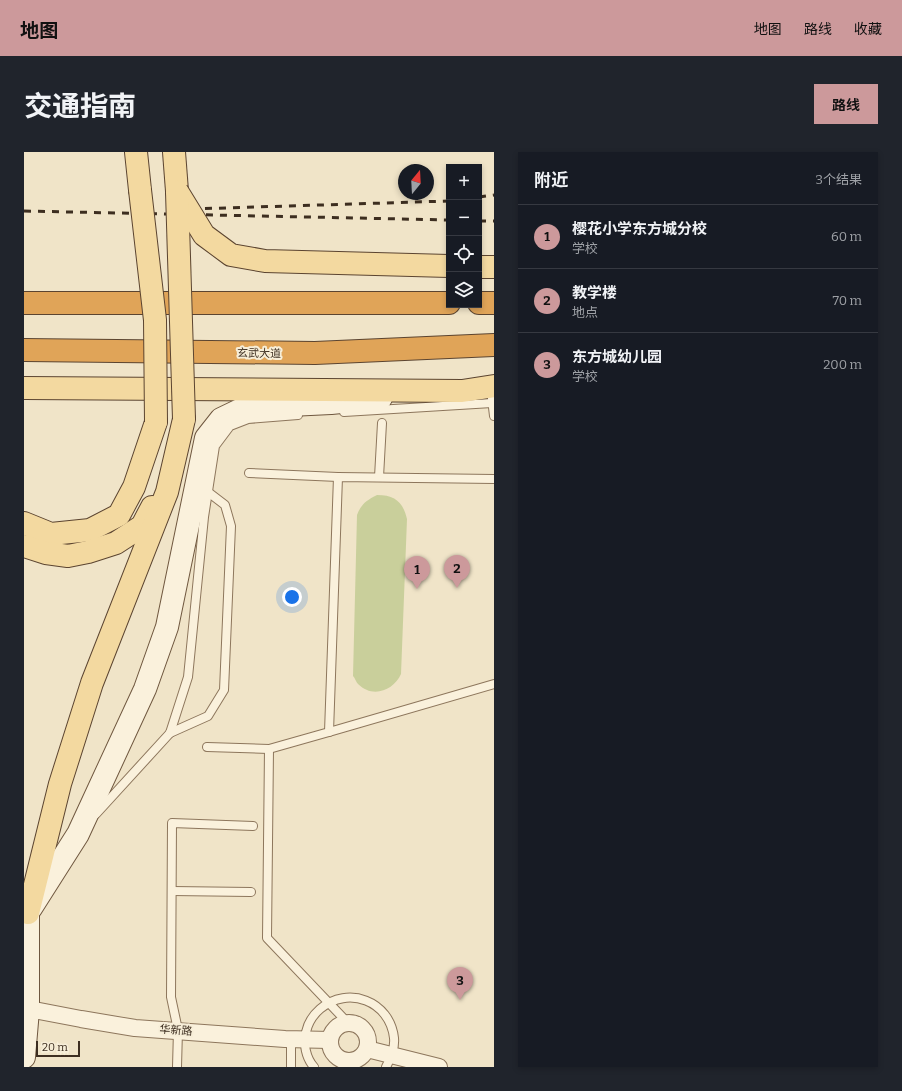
<!DOCTYPE html>
<html lang="zh">
<head>
<meta charset="utf-8">
<style>
	body { margin:0; font-family:Bitter,"Noto Sans SC",serif; background:#20242c; color:#f1f3f6 }
	.controls { position:absolute; right:12px; top:12px; display:grid; overflow:hidden; border-radius:0px; box-shadow:0 2px 6px #0003 }
	.controls button { width:36px; height:36px; display:grid; place-items:center; padding:0; border:0; border-bottom:1px solid #363941; background:#171b24; color:#f1f3f6; font:20px sans-serif }
	.compass { position:absolute; left:374px; top:12px; width:36px; height:36px; border-radius:50%; background:#171b24; box-shadow:0 2px 6px #0003; rotate:18deg }
	.scale { position:absolute; left:12px; bottom:10px; width:44px; box-sizing:border-box; padding-left:4px; border:2px solid #3d2e20; border-top:0; font-size:11px; line-height:14px; white-space:nowrap; color:#3d2e20; -webkit-text-stroke:3px #f7eed8; paint-order:stroke }
	.you { position:absolute; left:268px; top:445px; width:14px; height:14px; margin:-10px; border:3px solid #fff; border-radius:50%; background:#1a73e8; box-shadow:0 0 0 6px #1a73e833 }
	.badge { display:grid; place-items:center; width:26px; height:26px; border-radius:50%; background:#cc999b; color:#111; font-size:13px; font-weight:700 }
	.pin { position:absolute; translate:-50% -33px; filter:drop-shadow(0 1px 2px #0008) }
	.pin::after { content:''; position:absolute; top:21px; width:14px; height:12px; background:inherit; clip-path:polygon(0 0,100% 0,50% 100%) }
	.list { margin:0; padding:0; list-style:none }
	h2 { display:flex; justify-content:space-between; align-items:center; height:52px; margin:0; padding:0 16px; font-size:17px }
	h2 small { font-size:13px; font-weight:400; color:#9ea1a6 }
	.list li { display:grid; grid-template-columns:26px 1fr auto; gap:12px; align-items:center; box-sizing:border-box; height:64px; padding:0 16px; border-top:1px solid #363941 }
	.list b { display:block; font-size:15px; white-space:nowrap }
	.list p { margin:0; font-size:13px; white-space:nowrap; color:#9ea1a6 }
	.list em { font-size:13px; font-style:normal; color:#9ea1a6 }
	.icon { flex:none; width:22px; height:22px; fill:none; stroke:currentColor; stroke-width:2; stroke-linecap:round; stroke-linejoin:round }
	.map { position:relative; flex:none; width:470px; height:915px; overflow:hidden; border-radius:0px }
	header { display:flex; align-items:center; gap:24px; box-sizing:border-box; height:56px; padding:0 20px; background:#cc999b; color:#111 }
	header strong { font-size:19px }
	nav { display:flex; gap:22px; margin-inline-start:auto; font-size:14px }
	.intro { display:flex; align-items:center; justify-content:space-between; box-sizing:border-box; height:96px; padding:0 24px }
	h1 { margin:0; font-size:28px }
	.button { padding:10px 18px; border-radius:0px; background:#cc999b; color:#111; font-size:14px; font-weight:700 }
	main { display:flex; gap:24px; padding:0 24px }
	aside { flex:1; background:#171b24; border-radius:0px; box-shadow:0 2px 6px #0003 }
	.map>svg:first-child { display:block }
</style>
</head>
<body>
<header>
<strong>地图</strong>
<nav><a>地图</a><a>路线</a><a>收藏</a></nav>
</header>
<div class="intro"><h1>交通指南</h1><a class="button">路线</a></div>
<main>
<div class="map">
<svg width="470" height="915" viewBox="0 0 470 915">
	<rect width="100%" height="100%" fill="#f0e4c8"/>
	<path fill="#c9cf9b" d="M 353,343 C 371,343 379,350 383,367 L 377,522 C 370,538 349,547 334,532 C 332,530 331,526 329,524 L 333,363 C 337,352 343,348 353,343 Z"/>
	<g fill="none" stroke-linecap="round" stroke-linejoin="round">
		<g stroke="#8d765c" stroke-width="10">
			<g id="lane">
				<path d="M 468,247 L 470,264"/>
				<path d="M 320,260 L 468,251"/>
				<path d="M 225,321 L 314,325"/>
				<path d="M 355,325 L 358,271"/>
				<path d="M 305,580 L 470,532"/>
				<path d="M 146,581 L 184,564 L 200,538 L 207,374 L 201,353 L 184,340 L 181,339"/>
				<path d="M 183,595 L 245,597"/>
				<path d="M 72,662 L 146,581 L 164,525 L 180,365 L 191,294 L 206,274 L 224,267 L 274,263"/>
				<path d="M 148,739 L 227,740"/>
				<path d="M 324,871 L 243,786 L 245,597 L 305,580 L 314,325 L 470,327"/>
				<path d="M 153,915 L 154,878 L 147,845 L 148,671 L 229,674"/>
				<path d="M 267,915 L 267,887"/>
				<path d="M 290,915 C 282,906 279,892 282,880 C 284,871 289,863 296,857 C 324,833 366,849 370,886 C 371,896 367,906 362,915"/>
			</g>
		</g>
		<g stroke="#8d765c" stroke-width="18">
			<g id="street">
				<path d="M 0,856 L 57,867 L 111,876 L 261,887 L 306,888"/>
				<circle cx="325" cy="890" r="19"/>
				<path d="M 343,897 L 415,915"/>
			</g>
		</g>
		<g stroke="#6f573f" stroke-width="24">
			<g id="secondary">
				<path d="M 0,749 L 4,761 L 4,858 L 0,905"/>
				<path d="M 7,756 L 54,682 L 121,537 L 143,475 L 182,286 L 197,267 L 222,255 L 307,251 L 357,246"/>
			</g>
		</g>
		<g stroke="#5b4430" stroke-width="24">
			<g id="primary">
				<path d="M 112,0 L 116,38"/>
				<path d="M 150,0 L 153,39"/>
				<path d="M 455,115 L 470,115"/>
				<path d="M 0,236 L 438,239 L 470,234"/>
				<path d="M 0,371 L 27,382 L 66,378 L 95,363 L 110,335 L 132,270"/>
				<path d="M 0,394 L 22,401 L 44,404 L 64,400 L 92,391 L 118,374 L 128,355"/>
				<path d="M 4,761 L 36,632 L 68,531 L 143,340 L 160,267"/>
			</g>
		</g>
		<g stroke="#5b4430" stroke-width="24">
			<g id="highway">
				<path d="M 0,151 L 425,151"/>
				<path d="M 455,151 L 470,151"/>
				<path d="M 0,198 L 291,201 L 470,193"/>
			</g>
		</g>
		<use href="#lane" stroke="#faf1dc" stroke-width="8"/>
		<use href="#street" stroke="#faf1dc" stroke-width="16"/>
		<use href="#secondary" stroke="#faf1dc" stroke-width="22"/>
		<use href="#primary" stroke="#f3d9a0" stroke-width="22"/>
		<use href="#highway" stroke="#e0a458" stroke-width="22"/>
		<g stroke="#3d2e20" stroke-width="3" stroke-dasharray="7 7" stroke-linecap="butt">
			<path d="M 455,45 L 470,43"/>
			<path d="M 167,57 L 425,49"/>
			<path d="M 0,59 L 425,68"/>
			<path d="M 455,69 L 470,69"/>
		</g>
		<g stroke="#5b4430" stroke-width="24" stroke-linecap="butt">
			<g id="primary-bridge">
				<path d="M 116,38 L 131,168 L 132,270"/>
				<path d="M 153,39 L 180,83 L 207,103 L 241,109 L 425,114"/>
				<path d="M 153,40 L 160,267"/>
			</g>
		</g>
		<use href="#primary-bridge" stroke="#f3d9a0" stroke-width="22"/>
	</g>
	<g text-anchor="middle" stroke-width="4" stroke-linejoin="round" paint-order="stroke">
		<g font-size="11" fill="#3d2e20" stroke="#f7eed8">
			<text transform="translate(235 201) rotate(1)" y="4">玄武大道</text>
			<text transform="translate(152 878) rotate(4)" y="4">华新路</text>
		</g>
	</g>
</svg>
<div class="controls">
<button>+</button>
<button>−</button>
<button><svg class="icon" aria-label="locate" viewBox="0 0 24 24"><circle cx="12" cy="12" r="6"/><path d="M12 2v4M12 18v4M2 12h4M18 12h4"/></svg></button>
<button><svg class="icon" aria-label="layers" viewBox="0 0 24 24"><path d="M12 4l9 5-9 5-9-5zM3 14l9 5 9-5"/></svg></button>
</div>
<svg class="compass" viewBox="-18 -18 36 36"><path d="M0-13l5 13h-10z" fill="#e53935"/><path d="M0 13l5-13h-10z" fill="#9ea1a6"/></svg>
<div class="scale">20 m</div>
<div class="you"></div>
<div class="pin badge" style="left:393px;top:437px">1</div>
<div class="pin badge" style="left:433px;top:436px">2</div>
<div class="pin badge" style="left:436px;top:848px">3</div>
</div>
<aside>
<h2>附近<small>3个结果</small></h2>
<ul class="list">
<li><span class="badge">1</span><div><b>樱花小学东方城分校</b><p>学校</p></div><em>60 m</em></li>
<li><span class="badge">2</span><div><b>教学楼</b><p>地点</p></div><em>70 m</em></li>
<li><span class="badge">3</span><div><b>东方城幼儿园</b><p>学校</p></div><em>200 m</em></li>
</ul>
</aside>
</main>
</body>
</html>
